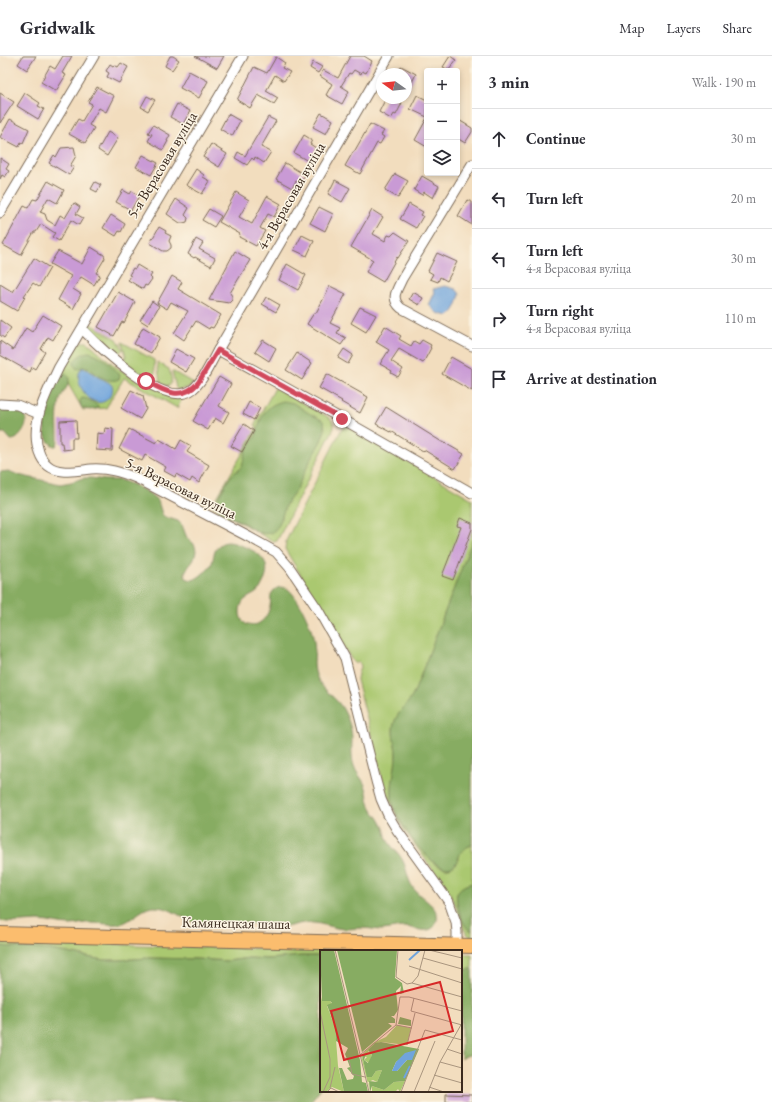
<!DOCTYPE html>
<html lang="en">
<head>
<meta charset="utf-8">
<style>
	body { margin:0; font-family:"EB Garamond",serif; background:#f2f2f3; color:#2b2b33 }
	.controls { position:absolute; right:12px; top:12px; display:grid; overflow:hidden; border-radius:4px; box-shadow:0 2px 6px #0003 }
	.controls button { width:36px; height:36px; display:grid; place-items:center; padding:0; border:0; border-bottom:1px solid #e1e1e2; background:#fff; color:#2b2b33; font:20px sans-serif }
	.compass { position:absolute; left:376px; top:12px; width:36px; height:36px; border-radius:50%; background:#fff; box-shadow:0 2px 6px #0003; rotate:285deg }
	.stop { position:absolute; width:12px; height:12px; margin:-9px; border:3px solid #d1495b; border-radius:50%; background:#fff }
	.stop.end { background:#d1495b; border-color:#fff; box-shadow:0 1px 4px #0008 }
	.list { margin:0; padding:0; list-style:none }
	h2 { display:flex; justify-content:space-between; align-items:center; height:52px; margin:0; padding:0 16px; font-size:17px }
	h2 small { font-size:13px; font-weight:400; color:#7c7c81 }
	.list li { display:grid; grid-template-columns:26px 1fr auto; gap:12px; align-items:center; box-sizing:border-box; height:60px; padding:0 16px; border-top:1px solid #e1e1e2 }
	.list b { display:block; font-size:15px; white-space:nowrap }
	.list p { margin:0; font-size:13px; white-space:nowrap; color:#7c7c81 }
	.list em { font-size:13px; font-style:normal; color:#7c7c81 }
	.icon { flex:none; width:22px; height:22px; fill:none; stroke:currentColor; stroke-width:2; stroke-linecap:round; stroke-linejoin:round }
	.map { position:relative; flex:none; width:472px; height:1046px; overflow:hidden }
	header { display:flex; align-items:center; gap:24px; box-sizing:border-box; height:56px; padding:0 20px; background:#fff; border-bottom:1px solid #e1e1e2 }
	header strong { font-size:19px }
	nav { display:flex; gap:22px; margin-inline-start:auto; font-size:14px }
	main { display:flex }
	aside { flex:1; background:#fff }
	.map>svg:first-child { display:block }
</style>
</head>
<body>
<header>
<strong>Gridwalk</strong>
<nav><a>Map</a><a>Layers</a><a>Share</a></nav>
</header>
<main>
<div class="map">
<svg width="472" height="1046" viewBox="0 0 472 1046">
	<rect width="100%" height="100%" fill="#fcf5e5"/>
	<filter id="ink" filterUnits="userSpaceOnUse"><feTurbulence type="fractalNoise" baseFrequency=".025" numOctaves="2"/><feDisplacementMap in="SourceGraphic" scale="8" xChannelSelector="R" yChannelSelector="G"/><feConvolveMatrix kernelMatrix="1 2 1 2 8 2 1 2 1" color-interpolation-filters="sRGB"/></filter>
	<filter id="wash" filterUnits="userSpaceOnUse"><feTurbulence type="fractalNoise" baseFrequency=".012" numOctaves="4" result="noise"/><feDisplacementMap in="SourceGraphic" scale="16" xChannelSelector="R" yChannelSelector="G"/><feGaussianBlur stdDeviation="0.9" result="paint"/><feColorMatrix in="noise" values="0 0 0 0 0 0 0 0 0 0 0 0 0 0 0 0 0 1.4 0 .05"/><feComposite in="paint" operator="in"/></filter>
	<g filter="url(#wash)">
		<rect width="100%" height="100%" fill="#f2ddbe"/>
		<g fill="#aac86f" stroke="#727946">
			<path d="M 82,263 L 117,283 L 123,293 C 120,297 118,298 114,298 L 90,275 L 89,269 Z"/>
			<path d="M 81,286 L 87,286 L 90,288 L 115,310 L 130,320 L 180,342 L 181,345 L 177,352 L 124,322 L 106,352 L 83,354 L 67,326 L 56,321 L 75,291 Z"/>
			<path d="M 122,286 L 154,304 L 155,316 L 154,320 L 150,322 L 144,320 L 125,306 L 126,300 Z"/>
			<path d="M 157,306 L 169,313 C 170,318 174,326 169,330 L 164,329 L 160,326 Z"/>
			<path d="M 172,315 L 193,327 L 190,331 L 178,334 L 176,332 Z"/>
			<path d="M 275,332 L 330,362 L 334,368 L 334,372 L 277,485 L 274,486 L 212,450 L 257,372 L 255,368 Z"/>
			<path d="M 345,370 L 349,371 L 472,443 L 472,485 L 414,637 C 409,648 397,656 394,668 C 391,677 396,688 396,698 C 396,716 388,734 394,752 C 400,769 414,783 425,797 C 428,800 432,805 435,808 C 438,810 443,812 447,812 C 457,812 457,802 462,795 C 465,792 468,790 472,789 L 472,827 C 466,829 459,832 457,838 C 455,844 461,861 463,866 C 465,870 469,873 472,875 L 472,882 L 468,879 L 463,872 L 457,854 L 450,837 L 404,774 C 388,748 381,719 374,690 C 368,668 363,646 357,624 L 358,617 L 361,609 L 358,606 L 356,608 L 353,606 L 285,493 L 286,485 L 341,374 Z"/>
			<path d="M 0,885 L 340,895 L 321,895 L 321,900 L 301,900 L 270,903 L 249,902 L 228,905 L 196,903 L 148,902 L 119,904 L 104,904 L 92,902 L 68,897 L 50,894 L 0,890 Z"/>
			<path d="M 461,898 L 472,898 L 472,913 L 461,915 Z"/>
		</g>
		<g fill="#87ac62" stroke="#616b40">
			<path d="M 88,296 C 99,297 112,309 119,318 L 120,320 L 119,323 C 111,327 101,322 95,317 C 92,315 90,312 87,311 C 84,310 80,312 77,313 C 68,305 81,298 88,296 Z"/>
			<path d="M 64,317 C 68,318 69,319 69,324 C 69,331 62,336 60,344 C 56,357 58,372 58,385 L 56,390 L 54,390 C 34,380 51,339 57,324 L 59,320 Z"/>
			<path d="M 82,342 C 87,342 96,347 98,350 L 98,352 C 93,355 85,354 81,351 L 80,345 Z"/>
			<path d="M 283,345 L 293,347 L 312,359 L 322,364 L 324,366 L 325,374 L 321,385 L 311,403 L 297,432 L 286,448 L 279,469 L 272,477 C 258,480 253,472 242,466 C 234,462 219,460 217,449 C 216,444 228,424 232,419 C 234,416 239,415 241,411 C 244,406 244,399 246,394 C 248,389 252,386 255,381 C 259,373 259,364 265,356 C 269,350 276,347 283,345 Z"/>
			<path d="M 2,350 C 8,352 16,352 21,355 C 31,361 25,376 17,382 C 16,383 13,384 11,384 L 5,377 L 0,377 L 0,351 Z"/>
			<path d="M 9,415 L 18,419 L 60,428 L 71,426 L 83,422 L 91,422 L 105,424 L 120,424 L 134,429 L 149,437 L 158,445 L 162,458 L 165,461 L 178,465 L 182,469 L 187,482 L 193,487 L 195,490 L 196,495 L 195,500 L 193,505 L 186,514 L 185,518 L 186,522 C 193,525 194,524 200,520 C 204,516 209,514 211,509 C 213,505 213,502 214,498 C 217,488 224,484 234,487 C 252,493 273,501 265,523 C 264,525 261,531 260,533 C 253,542 240,540 240,556 C 240,559 241,564 244,566 C 246,569 250,570 254,569 C 262,568 269,558 270,550 C 271,545 270,545 271,539 C 275,529 286,529 292,537 C 302,549 312,571 314,586 C 316,597 312,608 316,619 C 321,635 339,642 345,657 C 349,665 352,674 352,683 C 352,692 351,701 354,710 C 356,717 362,722 365,729 C 368,735 367,743 370,750 C 373,756 379,761 382,768 C 386,774 385,782 390,788 C 394,794 400,798 403,805 C 407,813 407,822 412,830 C 418,841 433,846 437,858 C 438,864 436,870 431,873 C 423,877 413,871 405,871 C 398,871 391,873 383,874 C 376,874 369,872 362,872 C 356,872 351,873 346,873 C 335,873 325,868 314,867 C 301,865 289,872 276,872 C 267,873 259,868 250,867 C 243,866 236,871 229,871 C 224,871 219,869 213,869 C 202,868 213,870 202,868 C 182,866 173,849 152,851 C 139,853 132,866 119,868 C 110,869 101,867 92,867 C 84,866 78,869 70,869 C 59,869 49,865 38,865 C 33,865 27,866 22,866 C 14,867 7,866 0,865 L 0,416 Z"/>
			<path d="M 472,485 L 472,789 C 468,790 465,792 462,795 C 457,802 457,812 447,812 C 429,812 400,768 394,752 C 393,749 392,744 392,740 C 391,726 396,712 396,698 C 396,688 391,678 394,668 C 396,657 409,648 414,637 Z"/>
			<path d="M 472,827 L 472,875 C 470,874 468,874 467,872 C 462,867 455,845 457,838 C 459,831 466,829 472,827 Z"/>
			<path d="M 0,890 L 50,894 L 68,897 L 92,902 L 104,904 L 119,904 L 148,902 L 196,903 L 228,905 L 249,902 L 270,903 L 301,900 L 321,900 L 321,1032 L 310,1046 L 164,1046 L 151,1044 L 129,1046 L 0,1046 Z"/>
			<path d="M 472,913 L 472,998 L 466,1000 L 461,1003 L 461,915 Z"/>
		</g>
		<g fill="#70a4dc" stroke="#56677d">
			<path d="M 445,230 L 456,233 L 460,238 C 458,246 456,255 448,260 L 437,257 L 429,249 L 435,236 L 433,233 Z"/>
			<path d="M 82,312 C 89,312 92,318 98,321 C 106,326 118,327 110,340 C 96,361 69,325 82,312 Z"/>
		</g>
		<g id="blocks">
			<g fill="#c99ad5">
				<path d="M 23,0 L 36,0 L 27,14 L 18,8 Z"/>
				<path d="M 63,0 L 72,0 L 62,17 L 66,19 L 56,35 L 41,26 L 50,10 L 55,13 Z"/>
				<path d="M 170,0 L 173,0 L 179,4 L 172,14 L 165,10 Z"/>
				<path d="M 195,0 L 224,0 L 217,12 Z"/>
				<path d="M 350,0 L 364,0 L 372,5 L 366,17 L 362,15 L 361,18 L 354,14 L 351,18 L 349,17 L 341,30 L 349,35 L 342,48 L 326,39 L 332,28 L 320,20 L 323,14 L 338,22 Z"/>
				<path d="M 450,0 L 456,4 L 449,14 L 443,11 Z"/>
				<path d="M 276,1 L 285,7 L 282,12 L 290,16 L 284,25 L 275,19 L 266,35 L 278,42 L 274,48 L 258,39 L 250,52 L 237,44 L 254,11 L 267,17 Z"/>
				<path d="M 313,6 L 322,11 L 318,17 L 310,12 Z"/>
				<path d="M 121,7 L 128,11 L 119,27 L 107,21 L 109,17 L 106,15 L 110,8 L 113,10 L 114,9 L 118,11 Z"/>
				<path d="M 401,10 L 416,18 L 406,38 L 406,18 L 396,18 Z"/>
				<path d="M 189,15 L 208,25 L 199,42 L 180,32 Z"/>
				<path d="M 97,31 L 114,40 L 106,56 L 99,52 L 89,69 L 94,72 L 85,87 L 69,78 L 78,63 L 82,65 L 92,48 L 88,46 Z"/>
				<path d="M 0,37 L 14,46 L 0,67 Z"/>
				<path d="M 25,37 L 40,47 L 38,50 L 44,53 L 38,63 L 17,50 Z"/>
				<path d="M 417,39 L 427,44 L 427,61 L 410,53 Z"/>
				<path d="M 147,40 L 155,44 L 148,55 L 141,51 Z"/>
				<path d="M 386,42 L 393,42 L 402,47 L 396,59 L 394,58 L 391,63 L 379,56 Z"/>
				<path d="M 177,48 L 190,55 L 183,68 L 170,61 Z"/>
				<path d="M 321,57 L 333,64 L 326,78 L 313,71 Z"/>
				<path d="M 228,58 L 240,65 L 232,80 L 220,73 Z"/>
				<path d="M 268,61 L 276,65 L 261,91 L 271,96 L 264,107 L 255,101 L 254,104 L 252,102 L 247,109 L 235,102 L 238,96 L 245,100 Z"/>
				<path d="M 427,62 L 427,91 L 415,84 Z"/>
				<path d="M 10,63 L 29,73 L 23,87 L 21,86 L 19,91 L 0,81 Z"/>
				<path d="M 457,63 L 472,72 L 472,76 L 465,87 L 457,82 Z"/>
				<path d="M 370,68 L 384,75 L 381,79 L 384,81 L 380,88 L 377,87 L 360,118 L 345,110 L 353,96 L 354,96 Z"/>
				<path d="M 153,69 L 170,79 L 167,85 L 168,85 L 163,94 L 148,85 L 152,78 L 148,77 Z"/>
				<path d="M 108,76 L 118,82 L 107,100 L 98,94 Z"/>
				<path d="M 304,79 L 312,84 L 310,88 L 316,92 L 308,105 L 294,97 Z"/>
				<path d="M 211,88 L 227,98 L 219,111 L 203,101 Z"/>
				<path d="M 74,91 L 76,100 L 70,110 L 74,111 L 69,119 L 49,107 L 54,99 L 56,101 L 61,92 Z"/>
				<path d="M 143,99 L 158,107 L 151,119 L 136,111 Z"/>
				<path d="M 0,102 L 9,108 L 6,113 L 9,115 L 5,121 L 2,119 L 0,123 Z"/>
				<path d="M 285,107 L 305,119 L 300,128 L 296,125 L 292,132 L 276,123 Z"/>
				<path d="M 196,113 L 204,119 L 203,121 L 210,125 L 202,138 L 186,129 Z"/>
				<path d="M 395,118 L 408,125 L 398,142 L 385,134 Z"/>
				<path d="M 422,120 L 439,130 L 433,142 L 424,136 L 422,139 L 414,134 Z"/>
				<path d="M 335,124 L 350,132 L 342,146 L 328,138 Z"/>
				<path d="M 48,125 L 64,134 L 57,147 L 48,142 L 40,156 L 45,158 L 47,164 L 55,169 L 60,159 L 65,162 L 74,147 L 80,151 L 76,158 L 83,162 L 79,169 L 71,164 L 59,185 L 52,181 L 55,177 L 41,168 L 36,176 L 34,176 L 21,199 L 3,189 L 24,150 L 28,152 L 33,143 L 37,144 Z"/>
				<path d="M 95,126 L 101,129 L 97,136 L 91,133 Z"/>
				<path d="M 123,134 L 130,138 L 132,135 L 139,140 L 131,154 L 116,146 Z"/>
				<path d="M 236,136 L 249,144 L 239,161 L 252,168 L 267,140 L 281,148 L 274,161 L 268,158 L 260,172 L 265,175 L 256,190 L 239,181 L 240,178 L 219,166 Z"/>
				<path d="M 176,143 L 189,152 L 185,159 L 188,162 L 187,166 L 183,167 L 180,167 L 167,158 Z"/>
				<path d="M 467,144 L 472,146 L 472,169 L 458,160 Z"/>
				<path d="M 409,148 L 423,156 L 421,159 L 423,160 L 416,172 L 400,163 Z"/>
				<path d="M 319,151 L 333,158 L 325,175 L 310,167 Z"/>
				<path d="M 209,153 L 221,160 L 214,171 L 202,164 Z"/>
				<path d="M 372,154 L 383,161 L 373,178 L 385,185 L 388,179 L 391,180 L 395,176 L 409,185 L 398,202 L 397,201 L 383,226 L 366,216 L 373,204 L 351,191 Z"/>
				<path d="M 111,159 L 125,168 L 121,176 L 119,175 L 116,180 L 103,172 Z"/>
				<path d="M 159,171 L 166,175 L 165,177 L 171,180 L 169,185 L 171,189 L 171,192 L 167,195 L 163,195 L 150,187 Z"/>
				<path d="M 302,179 L 314,185 L 307,200 L 294,194 Z"/>
				<path d="M 196,183 L 203,187 L 199,193 L 215,202 L 211,210 L 195,201 L 194,202 L 188,198 Z"/>
				<path d="M 91,191 L 104,199 L 105,202 L 96,217 L 100,219 L 94,229 L 81,221 L 73,233 L 81,238 L 73,253 L 58,244 L 71,220 L 50,208 L 58,195 L 82,208 Z"/>
				<path d="M 235,195 L 250,204 L 230,237 L 232,240 L 232,244 L 229,247 L 209,244 Z"/>
				<path d="M 437,197 L 457,206 L 447,225 L 440,221 L 438,226 L 430,223 L 433,218 L 428,215 Z"/>
				<path d="M 34,202 L 50,212 L 39,231 L 33,227 L 24,240 L 25,241 L 17,255 L 0,245 L 0,228 L 13,236 Z"/>
				<path d="M 287,208 L 306,219 L 298,234 L 279,224 Z"/>
				<path d="M 137,209 L 152,218 L 150,221 L 152,223 L 147,230 L 145,229 L 143,233 L 128,224 L 131,220 L 129,219 L 133,212 L 135,213 Z"/>
				<path d="M 172,220 L 182,226 L 178,233 L 221,259 L 213,272 L 210,271 L 209,273 L 196,265 L 184,284 L 174,277 L 188,255 L 171,246 L 167,253 L 157,247 Z"/>
				<path d="M 330,230 L 346,238 L 330,267 L 340,272 L 337,277 L 346,282 L 341,289 L 307,268 L 314,257 L 316,257 Z"/>
				<path d="M 118,236 L 135,246 L 124,267 L 122,266 L 114,280 L 98,271 Z"/>
				<path d="M 413,236 L 423,242 L 419,249 L 409,243 Z"/>
				<path d="M 266,241 L 280,249 L 276,256 L 262,248 Z"/>
				<path d="M 152,245 L 159,250 L 148,269 L 140,264 Z"/>
				<path d="M 360,251 L 376,259 L 366,276 L 351,267 Z"/>
				<path d="M 43,259 L 61,270 L 53,284 L 48,281 L 41,293 L 45,296 L 35,313 L 32,311 L 30,316 L 0,299 L 0,285 L 13,294 L 26,272 L 32,276 Z"/>
				<path d="M 0,264 L 11,272 L 4,282 L 0,279 Z"/>
				<path d="M 385,270 L 401,280 L 399,283 L 411,290 L 414,285 L 419,288 L 422,284 L 431,289 L 430,291 L 431,292 L 423,307 L 399,293 L 391,305 L 403,313 L 398,321 L 391,317 L 392,315 L 380,308 L 389,294 L 376,286 Z"/>
				<path d="M 143,271 L 160,281 L 151,297 L 134,288 Z"/>
				<path d="M 263,284 L 276,292 L 269,305 L 255,296 Z"/>
				<path d="M 176,293 L 194,303 L 186,316 L 169,306 Z"/>
				<path d="M 344,293 L 353,299 L 348,308 L 338,302 Z"/>
				<path d="M 297,297 L 312,307 L 302,324 L 286,314 Z"/>
				<path d="M 451,301 L 472,313 L 472,335 L 442,318 Z"/>
				<path d="M 327,318 L 368,341 L 360,357 L 341,346 L 342,345 L 319,332 Z"/>
				<path d="M 219,321 L 231,328 L 219,350 L 229,356 L 223,367 L 215,362 L 208,374 L 193,365 Z"/>
				<path d="M 131,334 L 143,340 L 146,353 L 140,363 L 121,352 Z"/>
				<path d="M 249,346 L 260,352 L 254,364 L 243,358 Z"/>
				<path d="M 386,351 L 442,386 L 443,386 L 464,398 L 455,413 L 424,394 L 423,395 L 391,375 L 391,376 L 376,368 Z"/>
				<path d="M 76,364 L 77,382 L 72,382 L 72,393 L 63,394 L 62,387 L 60,387 L 60,365 Z"/>
				<path d="M 244,368 L 254,375 L 242,396 L 231,390 Z"/>
				<path d="M 105,372 L 113,373 L 112,395 L 96,394 L 97,377 L 104,378 Z"/>
				<path d="M 129,373 L 156,387 L 159,383 L 176,393 L 181,384 L 191,390 L 187,396 L 209,409 L 199,427 L 192,422 L 190,426 L 176,418 L 175,421 L 164,415 L 166,411 L 145,399 L 142,405 L 119,393 Z"/>
				<path d="M 460,462 L 472,467 L 472,473 L 453,524 L 442,520 L 461,471 L 457,470 Z"/>
				<path d="M 446,1038 L 472,1039 L 472,1046 L 446,1046 Z"/>
			</g>
		</g>
	</g>
	<g filter="url(#ink)">
		<use href="#blocks" fill-opacity="0" stroke="#7b6956" stroke-width="1"/>
		<g fill="none" stroke-linecap="round" stroke-linejoin="round">
			<g stroke="#7b6956" stroke-width="11">
				<g id="street">
					<path d="M 243,0 L 59,311 C 47,336 29,368 39,396 C 43,408 51,414 63,415 C 73,416 82,414 91,413 C 108,412 120,416 136,422 L 249,481 L 276,496 L 290,512 L 317,552 L 339,591 L 345,602 L 348,614 L 376,725 L 381,743 L 388,759 L 397,774 L 449,846 L 456,866 L 457,876 L 457,890"/>
					<path d="M 472,108 L 402,223 C 397,234 390,242 401,252 L 472,290"/>
					<path d="M 0,157 L 94,0"/>
					<path d="M 82,273 C 100,292 162,351 190,335 C 202,328 211,306 218,294 L 389,0"/>
					<path d="M 218,294 L 342,363 L 472,437"/>
					<path d="M 0,348 L 17,349 L 39,358"/>
				</g>
			</g>
			<g stroke="#7b6956" stroke-width="16">
				<path id="primary" d="M 0,878 L 472,890"/>
			</g>
			<use href="#street" stroke="#fff" stroke-width="9"/>
			<use href="#primary" stroke="#fbbd6e" stroke-width="14"/>
		</g>
	</g>
	<g fill="none" stroke-linecap="round" stroke-linejoin="round" filter="url(#ink)">
		<path stroke="#d1495b" stroke-width="5" d="M 146,325 C 164,335 181,346 198,327 L 218,294 L 342,363"/>
	</g>
	<g text-anchor="middle" stroke-width="3" stroke-linejoin="round" paint-order="stroke">
		<g font-size="15" fill="#3b2a1e" stroke="#fcf5e5">
			<text transform="translate(162 109) rotate(-59)" y="5">5-я Верасовая вуліца</text>
			<text transform="translate(291 140) rotate(-60)" y="5">4-я Верасовая вуліца</text>
			<text transform="translate(181 432) rotate(26)" y="5">5-я Верасовая вуліца</text>
			<text transform="translate(236 867) rotate(1)" y="5">Камянецкая шаша</text>
		</g>
	</g>
	<g transform="translate(320 894)">
		<rect width="142" height="142" fill="#f2ddbe"/>
		<path d="M 0,43 L 2,51 L 10,51 L 12,54 L 7,56 L 15,77 L 18,116 L 24,142 L 12,137 L 6,142 L 0,142 ZM 77,75 L 91,78 L 87,95 L 61,92 L 54,94 L 48,101 L 52,105 L 49,113 L 44,110 L 47,107 L 42,106 L 48,127 L 52,127 L 56,121 L 62,120 L 57,132 L 53,130 L 48,132 L 50,142 L 41,106 L 53,93 L 66,87 ZM 85,131 L 80,142 L 78,139 L 75,142 L 52,142 L 52,136 L 64,140 L 74,132 Z" fill="#aac86f"/>
		<path d="M 0,0 L 14,0 L 40,110 L 42,132 L 46,133 L 48,142 L 24,142 L 19,118 L 22,118 L 27,130 L 33,129 L 34,126 L 27,118 L 30,117 L 25,104 L 28,98 L 16,91 L 15,77 L 7,55 L 12,53 L 10,51 L 2,51 ZM 17,0 L 77,0 L 75,28 L 82,33 L 84,43 L 80,44 L 81,36 L 76,41 L 78,60 L 74,66 L 71,66 L 75,69 L 75,73 L 68,73 L 72,76 L 42,102 ZM 80,67 L 91,70 L 91,76 L 78,74 ZM 61,92 L 99,99 L 85,131 L 74,132 L 64,140 L 52,136 L 50,142 L 49,131 L 57,132 L 62,120 L 56,121 L 52,127 L 47,127 L 42,105 L 46,104 L 44,110 L 48,113 L 52,105 L 48,100 L 55,93 ZM 89,102 L 92,110 L 87,110 L 77,121 L 72,121 L 76,112 Z" fill="#87ac62" fill-rule="evenodd"/>
		<path d="M 96,100 L 92,110 L 87,110 L 77,121 L 72,121 L 76,112 L 85,103 Z" fill="#70a4dc"/>
		<path fill="none" stroke="#70a4dc" stroke-width="2" d="M 89,10 L 100,0M 84,128 L 90,116"/>
		<path fill="none" stroke="#a9957e" stroke-width="1" d="M 15,0 L 49,142M 78,0 L 76,27 L 87,34 L 92,33 L 98,26 L 105,0M 109,0 L 142,8M 103,8 L 142,19M 89,16 L 142,33M 92,33 L 142,47M 94,48 L 91,61 L 142,75M 0,61 L 10,109 L 10,127 L 3,142M 76,75 L 92,78M 87,95 L 95,63M 127,99 L 142,104M 40,105 L 76,75 L 80,47 L 89,47 L 142,61M 24,108 L 29,109 L 32,124 L 45,127M 120,112 L 142,118M 114,125 L 142,133M 109,137 L 124,142M 10,138 L 15,117M 7,142 L 11,138 L 19,142M 81,142 L 105,80 L 142,90M 94,142 L 115,91M 108,142 L 120,112 L 142,73"/>
		<path fill="#d62828" fill-opacity="0.15" stroke="#d62828" stroke-width="2" d="M 120,32 L 133,81 L 24,110 L 11,61 Z"/>
		<rect width="142" height="142" fill="none" stroke="#3b2a1e" stroke-width="2"/>
	</g>
</svg>
<div class="controls">
<button>+</button>
<button>−</button>
<button><svg class="icon" aria-label="layers" viewBox="0 0 24 24"><path d="M12 4l9 5-9 5-9-5zM3 14l9 5 9-5"/></svg></button>
</div>
<svg class="compass" viewBox="-18 -18 36 36"><path d="M0-13l5 13h-10z" fill="#e53935"/><path d="M0 13l5-13h-10z" fill="#7c7c81"/></svg>
<div class="stop" style="left:146px;top:325px"></div>
<div class="stop end" style="left:342px;top:363px"></div>
</div>
<aside>
<h2>3 min<small>Walk · 190 m</small></h2>
<ul class="list">
<li><svg class="icon" aria-label="ahead" viewBox="0 0 24 24"><path d="M12 20V5M6 11l6-6 6 6"/></svg><div><b>Continue</b></div><em>30 m</em></li>
<li><svg class="icon" aria-label="left" viewBox="0 0 24 24"><path d="M17 20v-9H6M10 6l-5 5 5 5"/></svg><div><b>Turn left</b></div><em>20 m</em></li>
<li><svg class="icon" aria-label="left" viewBox="0 0 24 24"><path d="M17 20v-9H6M10 6l-5 5 5 5"/></svg><div><b>Turn left</b><p>4-я Верасовая вуліца</p></div><em>30 m</em></li>
<li><svg class="icon" aria-label="right" viewBox="0 0 24 24"><path d="M7 20v-9h11M14 6l5 5-5 5"/></svg><div><b>Turn right</b><p>4-я Верасовая вуліца</p></div><em>110 m</em></li>
<li><svg class="icon" aria-label="arrive" viewBox="0 0 24 24"><path d="M6 21V4h12l-3 4 3 4H6"/></svg><div><b>Arrive at destination</b></div></li>
</ul>
</aside>
</main>
</body>
</html>
